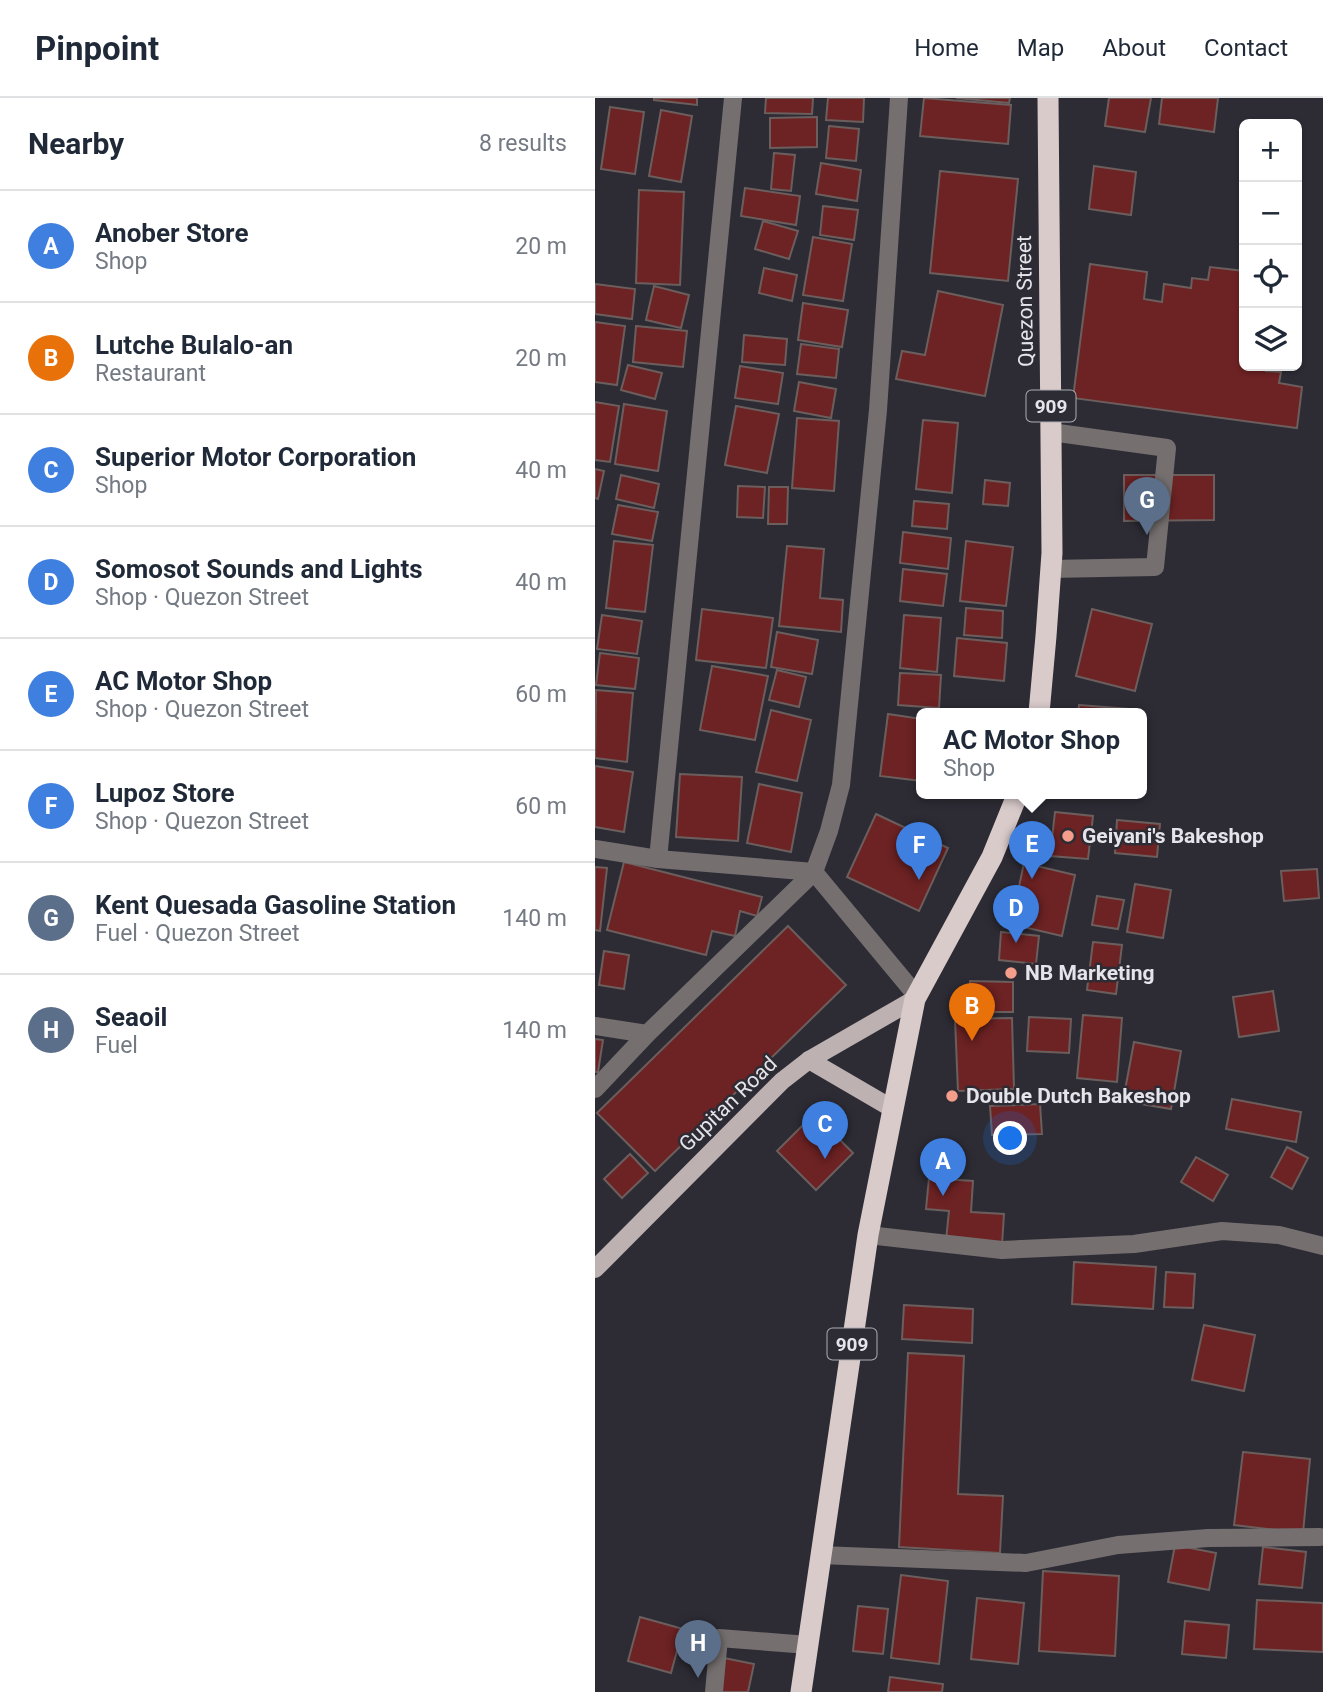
<!DOCTYPE html>
<html lang="en">
<head>
<meta charset="utf-8">
<style>
	body { margin:0; font-family:Roboto,sans-serif; background:#f2f2f3; color:#1f2937 }
	.controls { position:absolute; right:21px; top:21px; display:grid; overflow:hidden; border-radius:10px; box-shadow:0 2px 5px #0004 }
	.controls button { width:63px; height:63px; display:grid; place-items:center; padding:0; border:0; border-bottom:2px solid #e0e1e3; background:#fff; color:#1f2937; font:35px sans-serif }
	.you { position:absolute; left:416px; top:1041px; width:24px; height:24px; margin:-18px; border:5px solid #fff; border-radius:50%; background:#1a73e8; box-shadow:0 0 0 10px #1a73e833 }
	.badge { display:grid; place-items:center; width:46px; height:46px; border-radius:50%; background:#b45309; color:#fff; font-size:23px; font-weight:700 }
	.pin { position:absolute; translate:-50% -58px; filter:drop-shadow(0 2px 4px #0008) }
	.pin::after { content:''; position:absolute; top:37px; width:24px; height:21px; background:inherit; clip-path:polygon(0 0,100% 0,50% 100%) }
	.popup { position:absolute; left:321px; top:610px; width:231px; height:91px; box-sizing:border-box; display:grid; place-content:center; border-radius:10px; background:#fff; filter:drop-shadow(0 2px 5px #0005); font-size:23px; white-space:nowrap; color:#747a83 }
	.popup b { font-size:26px; color:#1f2937 }
	.popup::after { content:''; position:absolute; left:50%; top:100%; margin-left:-14px; border:14px solid transparent; border-top-color:#fff }
	.list { margin:0; padding:0; list-style:none }
	h2 { display:flex; justify-content:space-between; align-items:center; height:91px; margin:0; padding:0 28px; font-size:30px }
	h2 small { font-size:23px; font-weight:400; color:#747a83 }
	.list li { display:grid; grid-template-columns:46px 1fr auto; gap:21px; align-items:center; box-sizing:border-box; height:112px; padding:0 28px; border-top:2px solid #e0e1e3 }
	.list b { display:block; font-size:26px; white-space:nowrap }
	.list p { margin:0; font-size:23px; white-space:nowrap; color:#747a83 }
	.list em { font-size:23px; font-style:normal; color:#747a83 }
	.icon { flex:none; width:38px; height:38px; fill:none; stroke:currentColor; stroke-width:2; stroke-linecap:round; stroke-linejoin:round }
	.map { position:relative; flex:none; width:728px; height:1594px; overflow:hidden }
	header { display:flex; align-items:center; gap:42px; box-sizing:border-box; height:98px; padding:0 35px; background:#fff; border-bottom:2px solid #e0e1e3 }
	header strong { font-size:33px }
	nav { display:flex; gap:38px; margin-inline-start:auto; font-size:24px }
	main { display:flex }
	aside { flex:1; background:#fff }
	.map>svg:first-child { display:block }
</style>
</head>
<body>
<header>
<strong>Pinpoint</strong>
<nav><a>Home</a><a>Map</a><a>About</a><a>Contact</a></nav>
</header>
<main>
<aside>
<h2>Nearby<small>8 results</small></h2>
<ul class="list">
<li><span class="badge" style="background:#3f7fe0">A</span><div><b>Anober Store</b><p>Shop</p></div><em>20 m</em></li>
<li><span class="badge" style="background:#e8710a">B</span><div><b>Lutche Bulalo-an</b><p>Restaurant</p></div><em>20 m</em></li>
<li><span class="badge" style="background:#3f7fe0">C</span><div><b>Superior Motor Corporation</b><p>Shop</p></div><em>40 m</em></li>
<li><span class="badge" style="background:#3f7fe0">D</span><div><b>Somosot Sounds and Lights</b><p>Shop · Quezon Street</p></div><em>40 m</em></li>
<li><span class="badge" style="background:#3f7fe0">E</span><div><b>AC Motor Shop</b><p>Shop · Quezon Street</p></div><em>60 m</em></li>
<li><span class="badge" style="background:#3f7fe0">F</span><div><b>Lupoz Store</b><p>Shop · Quezon Street</p></div><em>60 m</em></li>
<li><span class="badge" style="background:#5c6f8a">G</span><div><b>Kent Quesada Gasoline Station</b><p>Fuel · Quezon Street</p></div><em>140 m</em></li>
<li><span class="badge" style="background:#5c6f8a">H</span><div><b>Seaoil</b><p>Fuel</p></div><em>140 m</em></li>
</ul>
</aside>
<div class="map">
<svg width="728" height="1594" viewBox="0 0 728 1594">
	<rect width="100%" height="100%" fill="#2d2c35"/>
	<g fill="#6d2223" stroke="#6b5e5d" stroke-width="2">
		<path d="M 59,0 L 102,0 L 102,7 L 59,2 Z"/>
		<path d="M 171,0 L 218,0 L 217,16 L 170,15 Z"/>
		<path d="M 233,0 L 269,0 L 268,24 L 231,22 Z"/>
		<path d="M 329,0 L 416,7 L 413,46 L 325,38 Z"/>
		<path d="M 361,0 L 415,0 L 414,5 Z"/>
		<path d="M 514,0 L 556,0 L 550,34 L 510,28 Z"/>
		<path d="M 567,0 L 623,0 L 619,34 L 564,26 Z"/>
		<path d="M 15,9 L 49,14 L 40,76 L 6,71 Z"/>
		<path d="M 66,12 L 97,18 L 86,84 L 54,78 Z"/>
		<path d="M 222,19 L 222,49 L 175,50 L 175,20 Z"/>
		<path d="M 234,28 L 264,31 L 261,63 L 231,60 Z"/>
		<path d="M 179,55 L 200,57 L 196,93 L 176,91 Z"/>
		<path d="M 226,65 L 266,72 L 262,103 L 221,96 Z"/>
		<path d="M 499,68 L 541,74 L 536,117 L 494,111 Z"/>
		<path d="M 345,73 L 423,81 L 413,183 L 335,175 Z"/>
		<path d="M 150,90 L 205,98 L 201,127 L 146,118 Z"/>
		<path d="M 44,92 L 89,94 L 85,187 L 41,185 Z"/>
		<path d="M 228,108 L 263,112 L 259,142 L 225,137 Z"/>
		<path d="M 168,123 L 203,133 L 194,161 L 160,151 Z"/>
		<path d="M 218,139 L 257,146 L 248,203 L 208,197 Z"/>
		<path d="M 495,166 L 552,174 L 549,201 L 567,204 L 569,186 L 596,190 L 597,180 L 613,182 L 615,169 L 649,173 L 649,268 L 672,268 L 671,273 L 686,274 L 684,285 L 707,289 L 702,330 L 478,300 Z"/>
		<path d="M 169,170 L 202,177 L 197,203 L 164,195 Z"/>
		<path d="M 0,186 L 40,191 L 37,221 L 0,216 Z"/>
		<path d="M 59,188 L 94,197 L 86,230 L 51,222 Z"/>
		<path d="M 343,193 L 408,207 L 390,298 L 301,281 L 307,253 L 330,257 Z"/>
		<path d="M 208,205 L 253,212 L 247,249 L 203,242 Z"/>
		<path d="M 0,224 L 30,228 L 22,287 L 0,284 Z"/>
		<path d="M 41,228 L 92,233 L 88,269 L 38,264 Z"/>
		<path d="M 149,237 L 192,241 L 190,267 L 147,264 Z"/>
		<path d="M 206,246 L 244,251 L 241,280 L 202,276 Z"/>
		<path d="M 33,267 L 67,275 L 60,301 L 26,292 Z"/>
		<path d="M 145,268 L 188,275 L 183,306 L 140,300 Z"/>
		<path d="M 204,284 L 241,291 L 236,320 L 199,313 Z"/>
		<path d="M 0,304 L 24,308 L 15,364 L 0,362 Z"/>
		<path d="M 29,306 L 72,313 L 63,373 L 20,366 Z"/>
		<path d="M 141,308 L 184,316 L 172,375 L 130,367 Z"/>
		<path d="M 202,320 L 244,323 L 239,393 L 197,390 Z"/>
		<path d="M 328,322 L 363,325 L 357,395 L 321,391 Z"/>
		<path d="M 0,371 L 9,373 L 3,401 L 0,400 Z"/>
		<path d="M 26,377 L 64,386 L 59,410 L 21,401 Z"/>
		<path d="M 529,377 L 619,377 L 619,422 L 529,423 Z"/>
		<path d="M 390,382 L 415,385 L 413,408 L 388,406 Z"/>
		<path d="M 143,388 L 170,389 L 168,420 L 142,419 Z"/>
		<path d="M 174,389 L 193,389 L 192,426 L 173,426 Z"/>
		<path d="M 319,403 L 354,406 L 352,431 L 317,428 Z"/>
		<path d="M 23,407 L 63,414 L 57,443 L 17,436 Z"/>
		<path d="M 308,434 L 356,440 L 353,471 L 305,465 Z"/>
		<path d="M 19,443 L 58,447 L 50,514 L 11,510 Z"/>
		<path d="M 371,443 L 418,449 L 411,508 L 365,503 Z"/>
		<path d="M 192,448 L 229,451 L 225,500 L 248,502 L 246,534 L 184,528 Z"/>
		<path d="M 308,471 L 352,476 L 348,508 L 305,503 Z"/>
		<path d="M 371,510 L 408,513 L 407,540 L 369,537 Z"/>
		<path d="M 107,511 L 178,520 L 171,570 L 101,562 Z"/>
		<path d="M 497,511 L 557,526 L 540,593 L 481,578 Z"/>
		<path d="M 7,517 L 47,523 L 42,556 L 2,551 Z"/>
		<path d="M 309,517 L 346,520 L 342,574 L 305,570 Z"/>
		<path d="M 182,534 L 223,542 L 217,576 L 176,569 Z"/>
		<path d="M 362,540 L 412,545 L 409,583 L 359,578 Z"/>
		<path d="M 5,555 L 44,560 L 40,591 L 1,587 Z"/>
		<path d="M 117,568 L 173,578 L 160,642 L 105,632 Z"/>
		<path d="M 182,572 L 211,579 L 204,609 L 174,602 Z"/>
		<path d="M 305,575 L 346,577 L 344,610 L 303,607 Z"/>
		<path d="M 1,592 L 38,595 L 32,664 L 0,660 Z"/>
		<path d="M 484,607 L 534,611 L 533,615 L 483,615 Z"/>
		<path d="M 176,612 L 216,622 L 202,683 L 161,674 Z"/>
		<path d="M 293,616 L 327,621 L 327,683 L 285,678 Z"/>
		<path d="M 0,668 L 38,674 L 29,734 L 0,729 Z"/>
		<path d="M 85,676 L 147,679 L 143,743 L 81,739 Z"/>
		<path d="M 164,686 L 207,695 L 196,754 L 152,745 Z"/>
		<path d="M 460,714 L 498,718 L 493,761 L 455,758 Z"/>
		<path d="M 281,716 L 353,750 L 324,813 L 252,779 Z"/>
		<path d="M 522,722 L 565,726 L 562,759 L 520,755 Z"/>
		<path d="M 29,764 L 167,799 L 162,818 L 145,813 L 140,838 L 117,833 L 111,857 L 12,832 Z"/>
		<path d="M 429,765 L 480,777 L 467,838 L 416,826 Z"/>
		<path d="M 0,769 L 12,770 L 5,833 L 0,832 Z"/>
		<path d="M 722,771 L 724,800 L 689,803 L 686,773 Z"/>
		<path d="M 540,786 L 576,792 L 568,840 L 532,834 Z"/>
		<path d="M 502,798 L 529,802 L 523,831 L 497,827 Z"/>
		<path d="M 193,828 L 251,887 L 60,1073 L 2,1015 Z"/>
		<path d="M 406,834 L 444,838 L 441,866 L 404,862 Z"/>
		<path d="M 498,844 L 527,847 L 521,896 L 492,892 Z"/>
		<path d="M 9,853 L 34,857 L 29,891 L 4,887 Z"/>
		<path d="M 375,883 L 418,884 L 418,914 L 375,914 Z"/>
		<path d="M 678,893 L 684,933 L 644,939 L 638,899 Z"/>
		<path d="M 488,917 L 527,920 L 522,984 L 482,980 Z"/>
		<path d="M 434,919 L 476,921 L 474,955 L 432,953 Z"/>
		<path d="M 417,920 L 419,991 L 363,993 L 360,921 Z"/>
		<path d="M 0,941 L 8,942 L 3,974 L 0,974 Z"/>
		<path d="M 539,944 L 586,953 L 576,1011 L 528,1003 Z"/>
		<path d="M 637,1001 L 706,1014 L 701,1044 L 631,1031 Z"/>
		<path d="M 445,1006 L 447,1036 L 397,1037 L 395,1008 Z"/>
		<path d="M 219,1016 L 258,1055 L 221,1092 L 182,1053 Z"/>
		<path d="M 692,1049 L 713,1060 L 697,1091 L 676,1079 Z"/>
		<path d="M 35,1056 L 53,1075 L 27,1100 L 9,1081 Z"/>
		<path d="M 601,1059 L 633,1077 L 618,1103 L 586,1084 Z"/>
		<path d="M 334,1080 L 378,1083 L 376,1114 L 409,1116 L 407,1147 L 351,1142 L 354,1113 L 331,1111 Z"/>
		<path d="M 479,1164 L 561,1169 L 558,1211 L 477,1206 Z"/>
		<path d="M 571,1174 L 600,1176 L 598,1210 L 569,1209 Z"/>
		<path d="M 309,1207 L 378,1211 L 377,1245 L 307,1241 Z"/>
		<path d="M 609,1227 L 660,1237 L 649,1293 L 597,1282 Z"/>
		<path d="M 313,1255 L 369,1258 L 363,1396 L 408,1398 L 405,1455 L 304,1449 Z"/>
		<path d="M 648,1354 L 715,1361 L 708,1435 L 639,1427 Z"/>
		<path d="M 580,1447 L 621,1455 L 614,1492 L 573,1484 Z"/>
		<path d="M 668,1449 L 711,1454 L 707,1490 L 664,1486 Z"/>
		<path d="M 448,1473 L 524,1478 L 520,1558 L 444,1553 Z"/>
		<path d="M 306,1477 L 353,1483 L 344,1566 L 296,1560 Z"/>
		<path d="M 382,1500 L 429,1505 L 423,1566 L 376,1561 Z"/>
		<path d="M 662,1502 L 728,1505 L 728,1554 L 659,1551 Z"/>
		<path d="M 263,1508 L 293,1511 L 288,1556 L 258,1553 Z"/>
		<path d="M 45,1519 L 88,1531 L 76,1575 L 33,1563 Z"/>
		<path d="M 590,1523 L 634,1527 L 631,1560 L 587,1556 Z"/>
		<path d="M 124,1559 L 159,1566 L 153,1594 L 117,1594 Z"/>
		<path d="M 295,1579 L 348,1586 L 347,1594 L 293,1594 Z"/>
	</g>
	<g fill="none" stroke-linecap="round" stroke-linejoin="round">
		<g stroke="#756f6f" stroke-width="18">
			<path d="M 455,471 L 560,469 L 572,350 L 456,334"/>
			<path d="M 0,751 L 63,761 L 219,774 L 321,897"/>
			<path d="M 63,761 L 138,0"/>
			<path d="M 0,928 L 52,936"/>
			<path d="M 0,991 L 52,936 L 219,774 L 234,733 L 246,687 L 283,312 L 304,0"/>
			<path d="M 273,1137 L 407,1152 L 539,1146 L 627,1133 L 684,1137 L 728,1148"/>
			<path d="M 225,1457 L 431,1465 L 523,1447 L 613,1440 L 725,1439"/>
			<path d="M 119,1594 L 124,1540 L 213,1547"/>
		</g>
		<g stroke="#bdb1b1" stroke-width="18">
			<path d="M 214,962 L 298,1011"/>
			<path d="M 0,1171 L 187,983 L 214,962 L 320,901"/>
		</g>
		<g stroke="#dacbcb" stroke-width="21">
			<path d="M 444,615 L 451,538 L 457,455 L 453,0"/>
			<path d="M 206,1594 L 273,1137 L 320,901 L 397,759 L 423,695"/>
		</g>
	</g>
	<g fill="#f49d8b" stroke="#2d2c35" stroke-width="2.5">
		<circle cx="473" cy="738" r="7"/>
		<circle cx="416" cy="875" r="7"/>
		<circle cx="357" cy="998" r="7"/>
	</g>
	<g text-anchor="middle" stroke-width="5" stroke-linejoin="round" paint-order="stroke">
		<g fill="#2d2c35" stroke="#adadb4" stroke-width="2">
			<rect x="431.5" y="292.5" width="49" height="31" rx="5"/>
			<rect x="232.5" y="1230.5" width="49" height="31" rx="5"/>
		</g>
		<g font-size="19" font-weight="bold" fill="#e4e4ea">
			<text x="456" y="315">909</text>
			<text x="257" y="1253">909</text>
		</g>
		<g font-size="21" fill="#e4e4ea" stroke="#2d2c35">
			<text transform="translate(430 203) rotate(-91)" y="7">Quezon Street</text>
			<text transform="translate(133 1006) rotate(-44)" y="7">Gupitan Road</text>
		</g>
		<g font-size="21" font-weight="bold" fill="#e4e4ea" stroke="#2d2c35" text-anchor="start">
			<text x="487" y="745">Geiyani's Bakeshop</text>
			<text x="430" y="882">NB Marketing</text>
			<text x="371" y="1005">Double Dutch Bakeshop</text>
		</g>
	</g>
</svg>
<div class="controls">
<button>+</button>
<button>−</button>
<button><svg class="icon" aria-label="locate" viewBox="0 0 24 24"><circle cx="12" cy="12" r="6"/><path d="M12 2v4M12 18v4M2 12h4M18 12h4"/></svg></button>
<button><svg class="icon" aria-label="layers" viewBox="0 0 24 24"><path d="M12 4l9 5-9 5-9-5zM3 14l9 5 9-5"/></svg></button>
</div>
<div class="you"></div>
<div class="pin badge" style="left:348px;top:1098px;background:#3f7fe0">A</div>
<div class="pin badge" style="left:377px;top:943px;background:#e8710a">B</div>
<div class="pin badge" style="left:230px;top:1061px;background:#3f7fe0">C</div>
<div class="pin badge" style="left:421px;top:845px;background:#3f7fe0">D</div>
<div class="pin badge" style="left:437px;top:781px;background:#3f7fe0">E</div>
<div class="popup"><b>AC Motor Shop</b>Shop</div>
<div class="pin badge" style="left:324px;top:782px;background:#3f7fe0">F</div>
<div class="pin badge" style="left:552px;top:437px;background:#5c6f8a">G</div>
<div class="pin badge" style="left:103px;top:1580px;background:#5c6f8a">H</div>
</div>
</main>
</body>
</html>
